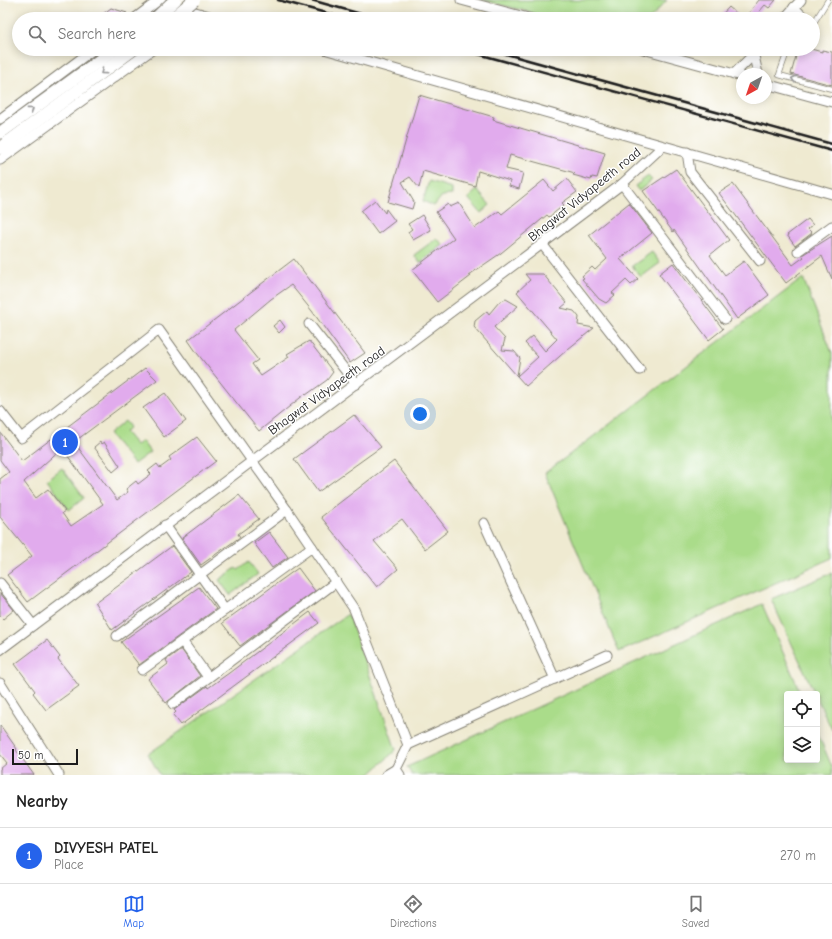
<!DOCTYPE html>
<html lang="en">
<head>
<meta charset="utf-8">
<style>
	body { margin:0; font-family:"Comic Neue",sans-serif; background:#f2f2f2; color:#222 }
	.controls { position:absolute; right:12px; bottom:12px; display:grid; overflow:hidden; border-radius:4px; box-shadow:0 2px 10px #0003 }
	.controls button { width:36px; height:36px; display:grid; place-items:center; padding:0; border:0; border-bottom:1px solid #e0e0e0; background:#fff; color:#222; font:20px sans-serif }
	.compass { position:absolute; left:736px; top:68px; width:36px; height:36px; border-radius:50%; background:#fff; box-shadow:0 2px 10px #0003; rotate:220deg }
	.scale { position:absolute; left:12px; bottom:10px; width:66px; box-sizing:border-box; padding-left:4px; border:2px solid #1c1c1c; border-top:0; font-size:11px; line-height:14px; white-space:nowrap; color:#1c1c1c; -webkit-text-stroke:3px #fff; paint-order:stroke }
	.you { position:absolute; left:420px; top:414px; width:14px; height:14px; margin:-10px; border:3px solid #fff; border-radius:50%; background:#1a73e8; box-shadow:0 0 0 6px #1a73e833 }
	.badge { display:grid; place-items:center; width:26px; height:26px; border-radius:50%; background:#2563eb; color:#fff; font-size:13px; font-weight:700 }
	.pin { position:absolute; translate:-50% -50%; border:2px solid #fff; box-shadow:0 1px 4px #0006 }
	.list { margin:0; padding:0; list-style:none }
	h2 { display:flex; justify-content:space-between; align-items:center; height:52px; margin:0; padding:0 16px; font-size:17px }
	h2 small { font-size:13px; font-weight:400; color:#767676 }
	.list li { display:grid; grid-template-columns:26px 1fr auto; gap:12px; align-items:center; box-sizing:border-box; height:56px; padding:0 16px; border-top:1px solid #e0e0e0 }
	.list b { display:block; font-size:15px; white-space:nowrap }
	.list p { margin:0; font-size:13px; white-space:nowrap; color:#767676 }
	.list em { font-size:13px; font-style:normal; color:#767676 }
	.icon { flex:none; width:22px; height:22px; fill:none; stroke:currentColor; stroke-width:2; stroke-linecap:round; stroke-linejoin:round }
	.map { position:relative; flex:none; width:832px; height:775px; overflow:hidden }
	.search { position:absolute; background:#fff; box-shadow:0 2px 10px #0003; left:12px; right:12px; top:12px; height:44px; display:flex; align-items:center; gap:10px; box-sizing:border-box; padding:0 14px; border-radius:22px; color:#767676; font-size:15px }
	.sheet { height:108px; background:#fff }
	nav { display:flex; justify-content:space-around; align-items:center; box-sizing:border-box; height:56px; border-top:1px solid #e0e0e0; background:#fff; font-size:11px; color:#767676 }
	nav a { display:grid; justify-items:center; gap:2px }
	nav .on { color:#2563eb }
	.map>svg:first-child { display:block }
</style>
</head>
<body>
<div class="map">
<svg width="832" height="775" viewBox="0 0 832 775">
	<rect width="100%" height="100%" fill="#fff"/>
	<filter id="ink" filterUnits="userSpaceOnUse"><feTurbulence type="fractalNoise" baseFrequency=".025" numOctaves="2"/><feDisplacementMap in="SourceGraphic" scale="8" xChannelSelector="R" yChannelSelector="G"/><feConvolveMatrix kernelMatrix="1 2 1 2 8 2 1 2 1" color-interpolation-filters="sRGB"/></filter>
	<filter id="wash" filterUnits="userSpaceOnUse"><feTurbulence type="fractalNoise" baseFrequency=".012" numOctaves="4" result="noise"/><feDisplacementMap in="SourceGraphic" scale="16" xChannelSelector="R" yChannelSelector="G"/><feGaussianBlur stdDeviation="0.9" result="paint"/><feColorMatrix in="noise" values="0 0 0 0 0 0 0 0 0 0 0 0 0 0 0 0 0 1.4 0 .05"/><feComposite in="paint" operator="in"/></filter>
	<g filter="url(#wash)">
		<rect width="100%" height="100%" fill="#efead1"/>
		<g fill="#aadc8a" stroke="#637c53">
			<path d="M 482,0 L 667,0 L 650,19 L 556,19 Z"/>
			<path d="M 648,176 L 652,180 L 639,191 L 635,186 Z"/>
			<path d="M 429,181 L 452,188 L 452,195 L 442,196 L 434,206 L 423,201 Z"/>
			<path d="M 477,190 L 490,205 L 481,213 L 468,198 Z"/>
			<path d="M 437,238 L 443,245 L 420,263 L 414,255 Z"/>
			<path d="M 652,252 L 660,263 L 641,277 L 632,266 Z"/>
			<path d="M 803,278 L 832,353 L 832,558 L 619,652 L 545,473 Z"/>
			<path d="M 125,421 L 130,427 L 125,432 L 136,445 L 142,441 L 150,452 L 134,464 L 109,434 Z"/>
			<path d="M 62,468 L 84,498 L 69,510 L 47,480 Z"/>
			<path d="M 249,562 L 258,574 L 230,595 L 219,580 L 236,568 L 238,570 Z"/>
			<path d="M 832,573 L 832,730 L 817,698 L 817,694 L 815,694 L 771,599 Z"/>
			<path d="M 762,604 L 801,694 L 787,694 L 787,760 L 817,760 L 817,732 L 832,767 L 832,775 L 412,775 L 407,767 Z"/>
			<path d="M 348,614 L 396,750 L 369,775 L 160,775 L 148,754 Z"/>
		</g>
		<g id="blocks">
			<g fill="#e1abed" fill-rule="evenodd">
				<path d="M 759,0 L 776,0 L 769,8 L 765,5 L 753,19 L 744,19 Z"/>
				<path d="M 729,7 L 743,19 L 718,19 Z"/>
				<path d="M 111,8 L 127,13 L 119,19 L 96,19 Z"/>
				<path d="M 798,49 L 811,49 L 822,52 L 822,50 L 832,52 L 832,85 L 791,74 Z"/>
				<path d="M 419,95 L 494,117 L 493,120 L 605,153 L 597,178 L 592,177 L 591,180 L 573,175 L 575,173 L 510,155 L 506,169 L 523,173 L 519,189 L 509,186 L 510,181 L 478,171 L 475,186 L 423,171 L 419,188 L 410,177 L 402,182 L 414,202 L 412,209 L 388,202 Z"/>
				<path d="M 676,169 L 729,240 L 710,255 L 712,258 L 725,275 L 744,261 L 769,295 L 737,319 L 674,230 L 673,232 L 643,191 Z"/>
				<path d="M 567,179 L 577,192 L 562,203 L 564,205 L 549,217 L 547,215 L 501,253 L 469,275 L 471,276 L 437,302 L 412,270 L 454,238 L 436,212 L 448,204 L 450,207 L 459,203 L 475,228 L 499,211 L 502,214 L 544,180 L 553,191 Z"/>
				<path d="M 733,184 L 793,265 L 804,257 L 802,255 L 832,236 L 832,279 L 822,256 L 786,283 L 719,193 Z"/>
				<path d="M 375,200 L 385,213 L 386,209 L 395,221 L 378,234 L 361,211 Z"/>
				<path d="M 629,203 L 652,233 L 620,259 L 638,279 L 631,285 L 626,280 L 612,293 L 615,295 L 606,303 L 599,299 L 582,279 L 584,278 L 582,276 L 592,267 L 595,270 L 607,259 L 589,235 Z"/>
				<path d="M 422,215 L 431,230 L 413,240 L 408,232 L 412,229 L 408,224 Z"/>
				<path d="M 808,219 L 813,225 L 808,229 L 812,233 L 795,246 L 787,235 Z"/>
				<path d="M 294,259 L 365,353 L 350,363 L 312,311 L 291,285 L 271,299 L 234,330 L 258,360 L 252,364 L 261,376 L 289,357 L 287,354 L 309,341 L 333,372 L 327,380 L 306,395 L 305,394 L 259,431 L 197,353 L 188,340 Z"/>
				<path d="M 673,263 L 723,329 L 709,340 L 659,274 Z"/>
				<path d="M 525,274 L 543,274 L 567,303 L 561,308 L 574,311 L 579,317 L 578,325 L 594,328 L 568,349 L 526,386 L 517,376 L 538,357 L 525,343 L 533,336 L 545,351 L 557,339 L 517,292 L 530,280 Z"/>
				<path d="M 506,299 L 518,306 L 494,327 L 505,339 L 502,350 L 514,351 L 520,358 L 517,376 L 474,327 L 475,321 L 487,311 L 489,314 L 499,302 Z"/>
				<path d="M 280,320 L 285,327 L 279,333 L 273,326 Z"/>
				<path d="M 145,368 L 157,380 L 74,442 L 117,500 L 128,492 L 126,489 L 136,481 L 138,484 L 151,474 L 148,471 L 157,464 L 160,468 L 171,460 L 169,457 L 197,437 L 216,461 L 28,602 L 7,575 L 32,556 L 0,517 L 0,479 L 9,472 L 0,460 L 0,432 L 22,461 ZM 62,448 L 103,504 L 71,526 L 62,513 L 65,511 L 48,489 L 36,498 L 24,482 Z"/>
				<path d="M 165,393 L 186,421 L 164,437 L 143,408 Z"/>
				<path d="M 354,415 L 381,447 L 318,492 L 294,459 Z"/>
				<path d="M 100,442 L 101,444 L 104,442 L 120,466 L 113,472 L 94,447 Z"/>
				<path d="M 394,461 L 448,531 L 425,549 L 402,519 L 390,528 L 374,541 L 398,569 L 377,587 L 321,517 Z"/>
				<path d="M 239,495 L 259,519 L 238,534 L 240,537 L 201,565 L 182,538 Z"/>
				<path d="M 269,532 L 288,557 L 272,568 L 254,543 Z"/>
				<path d="M 172,546 L 191,572 L 112,630 L 95,603 Z"/>
				<path d="M 298,568 L 315,591 L 240,646 L 222,623 Z"/>
				<path d="M 199,587 L 216,609 L 139,665 L 121,642 Z"/>
				<path d="M 0,593 L 14,610 L 3,619 L 0,616 Z"/>
				<path d="M 310,612 L 319,623 L 181,725 L 173,715 L 176,712 L 174,710 L 207,686 L 208,688 L 229,673 Z"/>
				<path d="M 47,640 L 60,657 L 58,659 L 79,686 L 46,710 L 33,693 L 35,691 L 15,664 Z"/>
				<path d="M 181,649 L 200,676 L 166,703 L 148,679 L 168,664 L 166,660 Z"/>
				<path d="M 0,725 L 17,749 L 16,750 L 34,775 L 0,775 L 0,769 L 7,763 L 0,754 Z"/>
			</g>
		</g>
	</g>
	<g filter="url(#ink)">
		<use href="#blocks" fill-opacity="0" stroke="#868376" stroke-width="1"/>
		<g fill="none" stroke-linecap="round" stroke-linejoin="round">
			<g stroke="#868376" stroke-width="6">
				<g id="service">
					<path d="M 813,24 L 828,0"/>
					<path d="M 788,49 L 779,75 L 832,89"/>
				</g>
			</g>
			<g stroke="#868376" stroke-width="11">
				<g id="minor">
					<path d="M 155,0 L 219,19"/>
					<path d="M 461,0 L 532,19"/>
					<path d="M 794,7 L 805,19"/>
					<path d="M 134,19 L 158,1"/>
					<path d="M 784,19 L 801,0"/>
					<path d="M 324,49 L 832,194"/>
					<path d="M 643,49 L 742,76"/>
					<path d="M 754,56 L 758,74"/>
					<path d="M 734,74 L 759,49"/>
					<path d="M 766,84 L 832,102"/>
					<path d="M 0,119 L 94,49"/>
					<path d="M 687,152 L 690,172 L 760,261"/>
					<path d="M 0,160 L 153,49"/>
					<path d="M 622,184 L 725,319"/>
					<path d="M 542,244 L 640,370"/>
					<path d="M 798,251 L 832,226"/>
					<path d="M 309,324 L 356,384"/>
					<path d="M 0,411 L 21,438 L 159,330 L 287,510 L 354,609 L 408,745 L 396,769 L 400,775"/>
					<path d="M 484,523 L 555,679"/>
					<path d="M 165,525 L 225,610"/>
					<path d="M 0,583 L 33,625"/>
					<path d="M 117,636 L 287,510"/>
					<path d="M 182,641 L 208,677"/>
					<path d="M 0,650 L 542,244 L 622,184 L 663,146"/>
					<path d="M 142,670 L 312,547"/>
					<path d="M 0,683 L 59,775"/>
					<path d="M 173,704 L 336,582"/>
					<path d="M 408,745 L 607,655"/>
					<path d="M 386,775 L 396,769"/>
				</g>
			</g>
			<g stroke="#868376" stroke-width="14">
				<g id="tertiary">
					<path d="M 0,133 L 115,49"/>
					<path d="M 0,148 L 134,49"/>
				</g>
			</g>
			<use href="#service" stroke="#fff" stroke-width="4.5"/>
			<use href="#minor" stroke="#fff" stroke-width="9"/>
			<use href="#tertiary" stroke="#fff" stroke-width="12"/>
			<g stroke="#1c1c1c" stroke-width="2.5">
				<path d="M 278,0 L 348,19"/>
				<path d="M 311,0 L 379,19"/>
				<path d="M 460,49 L 832,151"/>
				<path d="M 488,49 L 832,144"/>
			</g>
			<g stroke="#868376" stroke-width="14" stroke-linecap="butt">
				<g id="tertiary-bridge">
					<path d="M 155,19 L 175,0"/>
					<path d="M 172,19 L 194,0"/>
				</g>
			</g>
			<use href="#tertiary-bridge" stroke="#fff" stroke-width="12"/>
		</g>
		<defs><path id="oneway-chevron" d="M-2-3.5L2.5 0L-2 3.5" fill="none" stroke-width="1.6" stroke-linecap="round" stroke-linejoin="round"/></defs>
		<g stroke="#999">
			<use href="#oneway-chevron" transform="translate(103 72) rotate(144)"/>
			<use href="#oneway-chevron" transform="translate(794 79) rotate(-165)"/>
			<use href="#oneway-chevron" transform="translate(31 110) rotate(-36)"/>
		</g>
	</g>
	<g text-anchor="middle" stroke-width="3" stroke-linejoin="round" paint-order="stroke">
		<g font-size="13" fill="#1c1c1c" stroke="#fff">
			<text transform="translate(584 194) rotate(-39)" y="5">Bhagwat Vidyapeeth road</text>
			<text transform="translate(326 390) rotate(-36)" y="5">Bhagwat Vidyapeeth road</text>
		</g>
	</g>
</svg>
<div class="controls">
<button><svg class="icon" aria-label="locate" viewBox="0 0 24 24"><circle cx="12" cy="12" r="6"/><path d="M12 2v4M12 18v4M2 12h4M18 12h4"/></svg></button>
<button><svg class="icon" aria-label="layers" viewBox="0 0 24 24"><path d="M12 4l9 5-9 5-9-5zM3 14l9 5 9-5"/></svg></button>
</div>
<svg class="compass" viewBox="-18 -18 36 36"><path d="M0-13l5 13h-10z" fill="#e53935"/><path d="M0 13l5-13h-10z" fill="#767676"/></svg>
<div class="scale">50 m</div>
<div class="you"></div>
<div class="pin badge" style="left:65px;top:442px">1</div>
<div class="search"><svg class="icon" aria-label="search" viewBox="0 0 24 24"><circle cx="10" cy="10" r="6"/><path d="M15 15l6 6"/></svg>Search here</div>
</div>
<section class="sheet">
<h2>Nearby<small></small></h2>
<ul class="list">
<li><span class="badge">1</span><div><b>DIVYESH PATEL</b><p>Place</p></div><em>270 m</em></li>
</ul>
</section>
<nav>
<a class="on"><svg class="icon" aria-label="map" viewBox="0 0 24 24"><path d="M3 6l6-2 6 2 6-2v14l-6 2-6-2-6 2zM9 4v14M15 6v14"/></svg>Map</a>
<a><svg class="icon" aria-label="directions" viewBox="0 0 24 24"><path d="M12 3l9 9-9 9-9-9zM9 14v-3h6M13 9l2 2-2 2"/></svg>Directions</a>
<a><svg class="icon" aria-label="saved" viewBox="0 0 24 24"><path d="M7 4h10v16l-5-4-5 4z"/></svg>Saved</a>
</nav>
</body>
</html>
